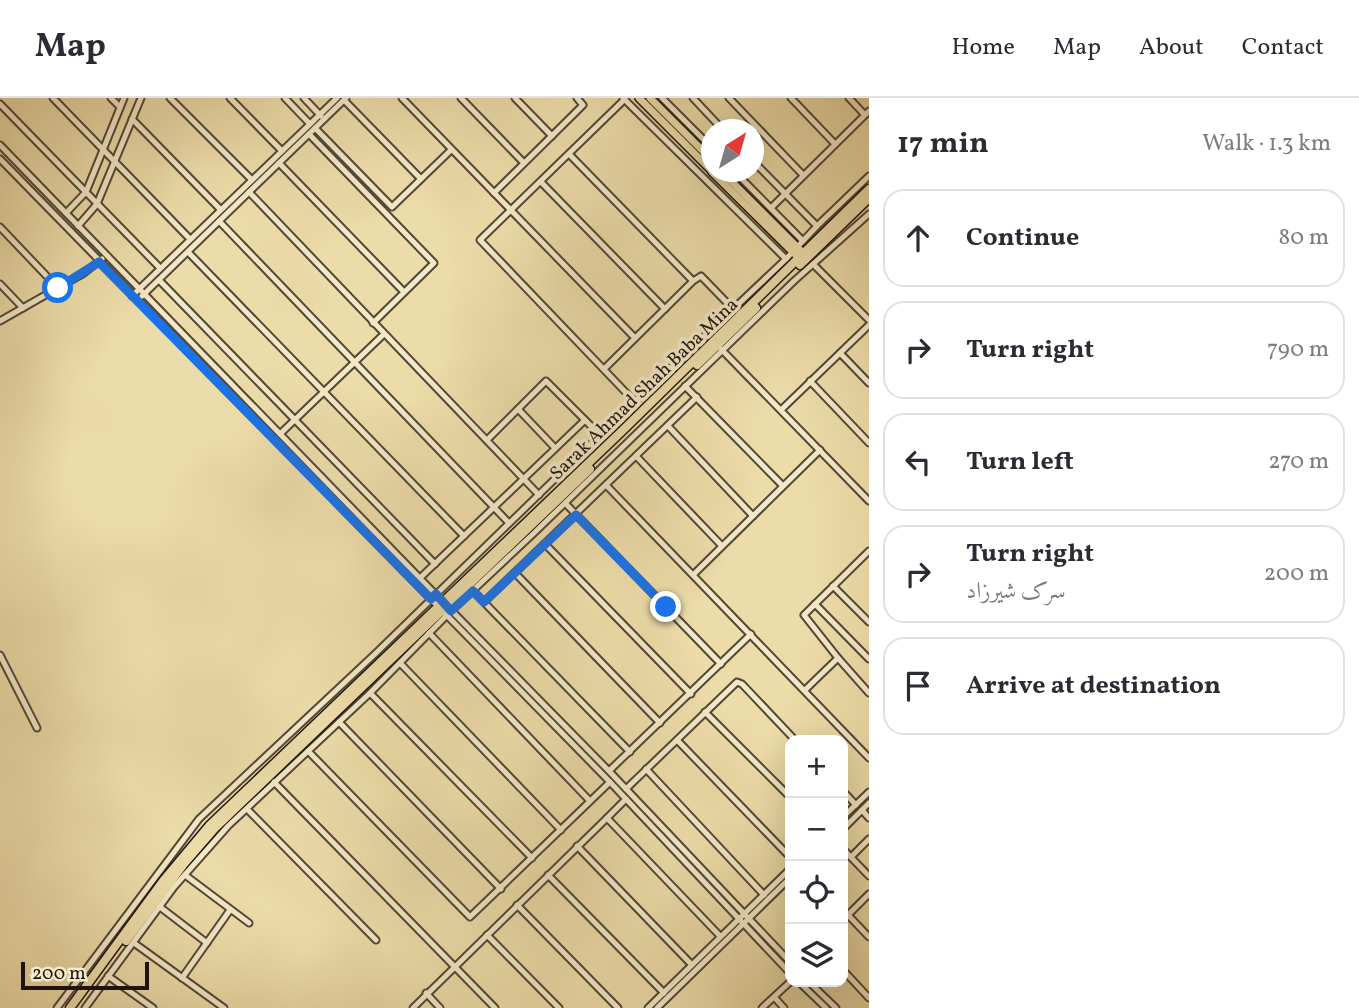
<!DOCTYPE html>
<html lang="en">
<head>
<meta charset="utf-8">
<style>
	body { margin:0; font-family:Vollkorn,Amiri,serif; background:#f2f2f3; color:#2b2b33 }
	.controls { position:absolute; right:21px; bottom:21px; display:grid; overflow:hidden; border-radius:14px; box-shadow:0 7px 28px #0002 }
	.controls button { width:63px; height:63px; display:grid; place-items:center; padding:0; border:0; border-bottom:2px solid #e1e1e2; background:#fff; color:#2b2b33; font:35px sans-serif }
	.compass { position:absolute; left:701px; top:21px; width:63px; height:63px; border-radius:50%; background:#fff; box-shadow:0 7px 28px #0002; rotate:37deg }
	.scale { position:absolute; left:21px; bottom:18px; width:128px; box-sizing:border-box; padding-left:7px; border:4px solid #1f150e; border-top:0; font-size:19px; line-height:24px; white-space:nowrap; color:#1f150e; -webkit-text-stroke:5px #f3e8c7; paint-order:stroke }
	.stop { position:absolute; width:21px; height:21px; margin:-16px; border:5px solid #1a73e8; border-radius:50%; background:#fff }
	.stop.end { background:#1a73e8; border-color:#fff; box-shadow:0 2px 7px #0008 }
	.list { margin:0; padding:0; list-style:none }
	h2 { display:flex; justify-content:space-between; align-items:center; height:91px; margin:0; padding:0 28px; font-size:30px }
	h2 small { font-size:23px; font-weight:400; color:#7c7c81 }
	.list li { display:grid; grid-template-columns:46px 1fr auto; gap:21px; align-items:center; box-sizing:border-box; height:98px; margin:0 14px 14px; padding:0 14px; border:2px solid #e1e1e2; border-radius:21px }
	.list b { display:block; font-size:26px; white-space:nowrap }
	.list p { margin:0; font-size:23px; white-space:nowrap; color:#7c7c81 }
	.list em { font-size:23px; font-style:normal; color:#7c7c81 }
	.icon { flex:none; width:38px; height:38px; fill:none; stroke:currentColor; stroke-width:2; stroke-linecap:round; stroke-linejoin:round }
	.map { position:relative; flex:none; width:869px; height:910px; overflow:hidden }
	header { display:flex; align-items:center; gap:42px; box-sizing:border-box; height:98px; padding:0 35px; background:#fff; border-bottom:2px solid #e1e1e2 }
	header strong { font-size:33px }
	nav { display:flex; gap:38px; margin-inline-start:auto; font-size:24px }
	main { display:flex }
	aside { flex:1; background:#fff }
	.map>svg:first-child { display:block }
</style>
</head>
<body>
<header>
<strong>Map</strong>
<nav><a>Home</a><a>Map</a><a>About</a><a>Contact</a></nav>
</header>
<main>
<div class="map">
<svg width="869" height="910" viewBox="0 0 869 910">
	<rect width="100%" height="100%" fill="#ecdca9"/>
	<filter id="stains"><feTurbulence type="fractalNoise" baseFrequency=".00286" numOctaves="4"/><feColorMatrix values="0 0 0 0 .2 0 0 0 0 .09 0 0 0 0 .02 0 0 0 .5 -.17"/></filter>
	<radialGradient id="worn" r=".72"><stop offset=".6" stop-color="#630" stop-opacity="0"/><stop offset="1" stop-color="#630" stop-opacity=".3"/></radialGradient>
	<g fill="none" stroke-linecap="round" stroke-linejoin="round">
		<g stroke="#524735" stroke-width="9">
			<g id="minor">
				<path d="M 53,0 L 190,141"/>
				<path d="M 111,0 L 120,9"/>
				<path d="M 170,0 L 252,82"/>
				<path d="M 230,0 L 282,53"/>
				<path d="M 285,0 L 310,26"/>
				<path d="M 304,0 L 321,18"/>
				<path d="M 402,0 L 635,240"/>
				<path d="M 461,0 L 524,65"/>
				<path d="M 515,0 L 552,38"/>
				<path d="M 623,0 L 786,161"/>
				<path d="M 662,0 L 712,50"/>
				<path d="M 693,0 L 723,32"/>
				<path d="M 729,0 L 803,77"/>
				<path d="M 791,0 L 835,46"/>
				<path d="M 849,0 L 865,17"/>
				<path d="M 625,1 L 480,142 L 635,304"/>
				<path d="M 344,2 L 421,81"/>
				<path d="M 0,6 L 160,170"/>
				<path d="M 132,21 L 220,111"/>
				<path d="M 315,30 L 392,109 L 451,52"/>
				<path d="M 309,36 L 434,165 L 373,225"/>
				<path d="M 0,47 L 436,497"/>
				<path d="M 569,56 L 693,183 L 701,178 L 733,211"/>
				<path d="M 0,61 L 610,684 L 790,875"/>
				<path d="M 754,64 L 817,128"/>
				<path d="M 279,65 L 404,194"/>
				<path d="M 735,74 L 803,143"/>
				<path d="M 541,84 L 665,211"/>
				<path d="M 249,94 L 539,397"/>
				<path d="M 494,95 L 581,9 L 583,7 L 577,0"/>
				<path d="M 771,110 L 869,13"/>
				<path d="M 66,115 L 86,94 L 124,0"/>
				<path d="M 219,123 L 509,425"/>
				<path d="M 78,128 L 97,106 L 141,0"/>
				<path d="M 0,129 L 58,190"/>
				<path d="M 188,154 L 464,438"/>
				<path d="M 813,166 L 869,222"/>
				<path d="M 159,182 L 435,466"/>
				<path d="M 0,186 L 23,210"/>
				<path d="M 132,198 L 337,0"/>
				<path d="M 142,198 L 346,0"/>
				<path d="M 0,223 L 84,175 L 102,161"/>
				<path d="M 720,250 L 869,403"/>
				<path d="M 840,255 L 869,285"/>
				<path d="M 604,271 L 693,183"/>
				<path d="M 810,283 L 869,345"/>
				<path d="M 685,288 L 783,388"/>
				<path d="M 518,311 L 555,350"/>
				<path d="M 781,312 L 869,227"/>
				<path d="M 668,328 L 753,418"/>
				<path d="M 280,336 L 384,236"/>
				<path d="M 487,342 L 546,283 L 600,337"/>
				<path d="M 636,358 L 722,448"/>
				<path d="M 606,387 L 869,660"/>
				<path d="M 565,405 L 721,566"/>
				<path d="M 545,446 L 691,596"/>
				<path d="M 869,453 L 804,517 L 838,560 L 869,595"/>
				<path d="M 515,475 L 660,625"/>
				<path d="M 694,476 L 820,352"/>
				<path d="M 420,480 L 585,322"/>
				<path d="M 833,488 L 869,524"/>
				<path d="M 473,493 L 630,654"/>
				<path d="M 484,504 L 697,299"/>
				<path d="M 445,506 L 609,673 L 790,864"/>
				<path d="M 815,506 L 869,561"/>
				<path d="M 429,535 L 590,703"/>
				<path d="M 0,557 L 37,630"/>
				<path d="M 400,565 L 561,732"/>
				<path d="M 805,592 L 838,560"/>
				<path d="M 370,595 L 532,760"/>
				<path d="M 705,614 L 790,699"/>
				<path d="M 339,624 L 501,791"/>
				<path d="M 677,642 L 790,759"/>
				<path d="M 308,653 L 470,819 L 610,684"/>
				<path d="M 646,671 L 764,797"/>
				<path d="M 609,673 L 751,536"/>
				<path d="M 274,684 L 495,910"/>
				<path d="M 626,691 L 737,584 L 742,586 L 795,642"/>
				<path d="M 843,693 L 856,707"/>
				<path d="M 626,701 L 607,720 L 720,838"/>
				<path d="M 247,711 L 376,842"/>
				<path d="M 862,712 L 869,720"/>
				<path d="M 843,719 L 869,694"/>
				<path d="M 843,731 L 869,705"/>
				<path d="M 577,748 L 692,867"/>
				<path d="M 843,751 L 869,778"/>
				<path d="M 851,759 L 869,741"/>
				<path d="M 185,777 L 249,825"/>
				<path d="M 548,777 L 664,895"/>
				<path d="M 517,807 L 618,910"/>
				<path d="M 160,809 L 207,845"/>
				<path d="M 848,817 L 869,839"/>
				<path d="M 843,822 L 869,796"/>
				<path d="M 487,837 L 559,910"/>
				<path d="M 134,845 L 224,910"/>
				<path d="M 843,872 L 869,900"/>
				<path d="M 108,878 L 153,910"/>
				<path d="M 182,880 L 230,812"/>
				<path d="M 799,884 L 826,910"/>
				<path d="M 809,884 L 836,910"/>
				<path d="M 426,895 L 440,910"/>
				<path d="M 774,899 L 784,910"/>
				<path d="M 57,910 L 199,721 L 376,555 L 600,337 L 786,161 L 817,128 L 869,78"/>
				<path d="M 85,910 L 174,789 L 228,728 L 370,595 L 451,513 L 534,435 L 794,183 L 869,116"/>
				<path d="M 413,910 L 607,720"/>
				<path d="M 648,910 L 790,771"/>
				<path d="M 657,910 L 790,780"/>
				<path d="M 762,910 L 790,884"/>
			</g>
		</g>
		<g stroke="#1f150e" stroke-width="10">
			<g id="major">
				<path d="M 639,0 L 712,73"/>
				<path d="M 650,0 L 712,62"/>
				<path d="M 712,74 L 801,162"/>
				<path d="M 722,74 L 807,159"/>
			</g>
		</g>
		<g stroke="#1f150e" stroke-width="11">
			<g id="highway">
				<path d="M 800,167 L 869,100"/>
				<path d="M 697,267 L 756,210"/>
				<path d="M 126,843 L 183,767 L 216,729 L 590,371"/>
				<path d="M 70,910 L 163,783 L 209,728 L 622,333 L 869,91"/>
			</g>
		</g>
		<use href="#minor" stroke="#f3e8c7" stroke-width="5"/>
		<use href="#major" stroke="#ecdca9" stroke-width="7"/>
		<use href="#highway" stroke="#ecdca9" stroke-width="8"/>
	</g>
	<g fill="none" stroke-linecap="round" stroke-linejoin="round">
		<path stroke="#1a73e8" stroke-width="9" d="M 58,190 L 99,164 L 431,501 L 436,496 L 451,513 L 473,493 L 484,504 L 576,417 L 666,509"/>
	</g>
	<g text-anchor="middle" stroke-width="7" stroke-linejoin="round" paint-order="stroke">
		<g font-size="19" fill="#1f150e" stroke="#f3e8c7">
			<text transform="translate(643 290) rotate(-44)" y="7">Sarak Ahmad Shah Baba Mina</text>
		</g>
	</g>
	<rect width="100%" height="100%" filter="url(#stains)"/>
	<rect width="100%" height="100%" fill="url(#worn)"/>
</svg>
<div class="controls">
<button>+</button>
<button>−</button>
<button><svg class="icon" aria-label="locate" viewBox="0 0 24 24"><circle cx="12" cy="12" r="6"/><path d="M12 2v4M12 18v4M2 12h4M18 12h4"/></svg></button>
<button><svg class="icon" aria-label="layers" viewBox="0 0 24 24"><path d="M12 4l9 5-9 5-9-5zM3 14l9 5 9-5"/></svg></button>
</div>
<svg class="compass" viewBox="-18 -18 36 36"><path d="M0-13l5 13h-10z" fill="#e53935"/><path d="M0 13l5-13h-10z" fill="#7c7c81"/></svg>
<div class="scale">200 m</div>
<div class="stop" style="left:58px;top:190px"></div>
<div class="stop end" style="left:666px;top:509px"></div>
</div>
<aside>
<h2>17 min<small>Walk · 1.3 km</small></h2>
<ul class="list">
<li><svg class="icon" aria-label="ahead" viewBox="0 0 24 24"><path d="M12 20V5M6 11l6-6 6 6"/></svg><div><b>Continue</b></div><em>80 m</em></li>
<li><svg class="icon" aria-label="right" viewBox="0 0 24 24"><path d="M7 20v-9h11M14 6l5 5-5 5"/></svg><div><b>Turn right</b></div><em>790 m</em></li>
<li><svg class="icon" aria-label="left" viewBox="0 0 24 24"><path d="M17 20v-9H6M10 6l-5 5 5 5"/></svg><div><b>Turn left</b></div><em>270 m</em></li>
<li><svg class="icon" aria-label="right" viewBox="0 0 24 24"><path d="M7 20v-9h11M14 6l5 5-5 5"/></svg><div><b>Turn right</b><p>سرک شیرزاد</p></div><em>200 m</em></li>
<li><svg class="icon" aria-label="arrive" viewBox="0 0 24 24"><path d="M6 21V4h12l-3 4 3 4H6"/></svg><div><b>Arrive at destination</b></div></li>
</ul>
</aside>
</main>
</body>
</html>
